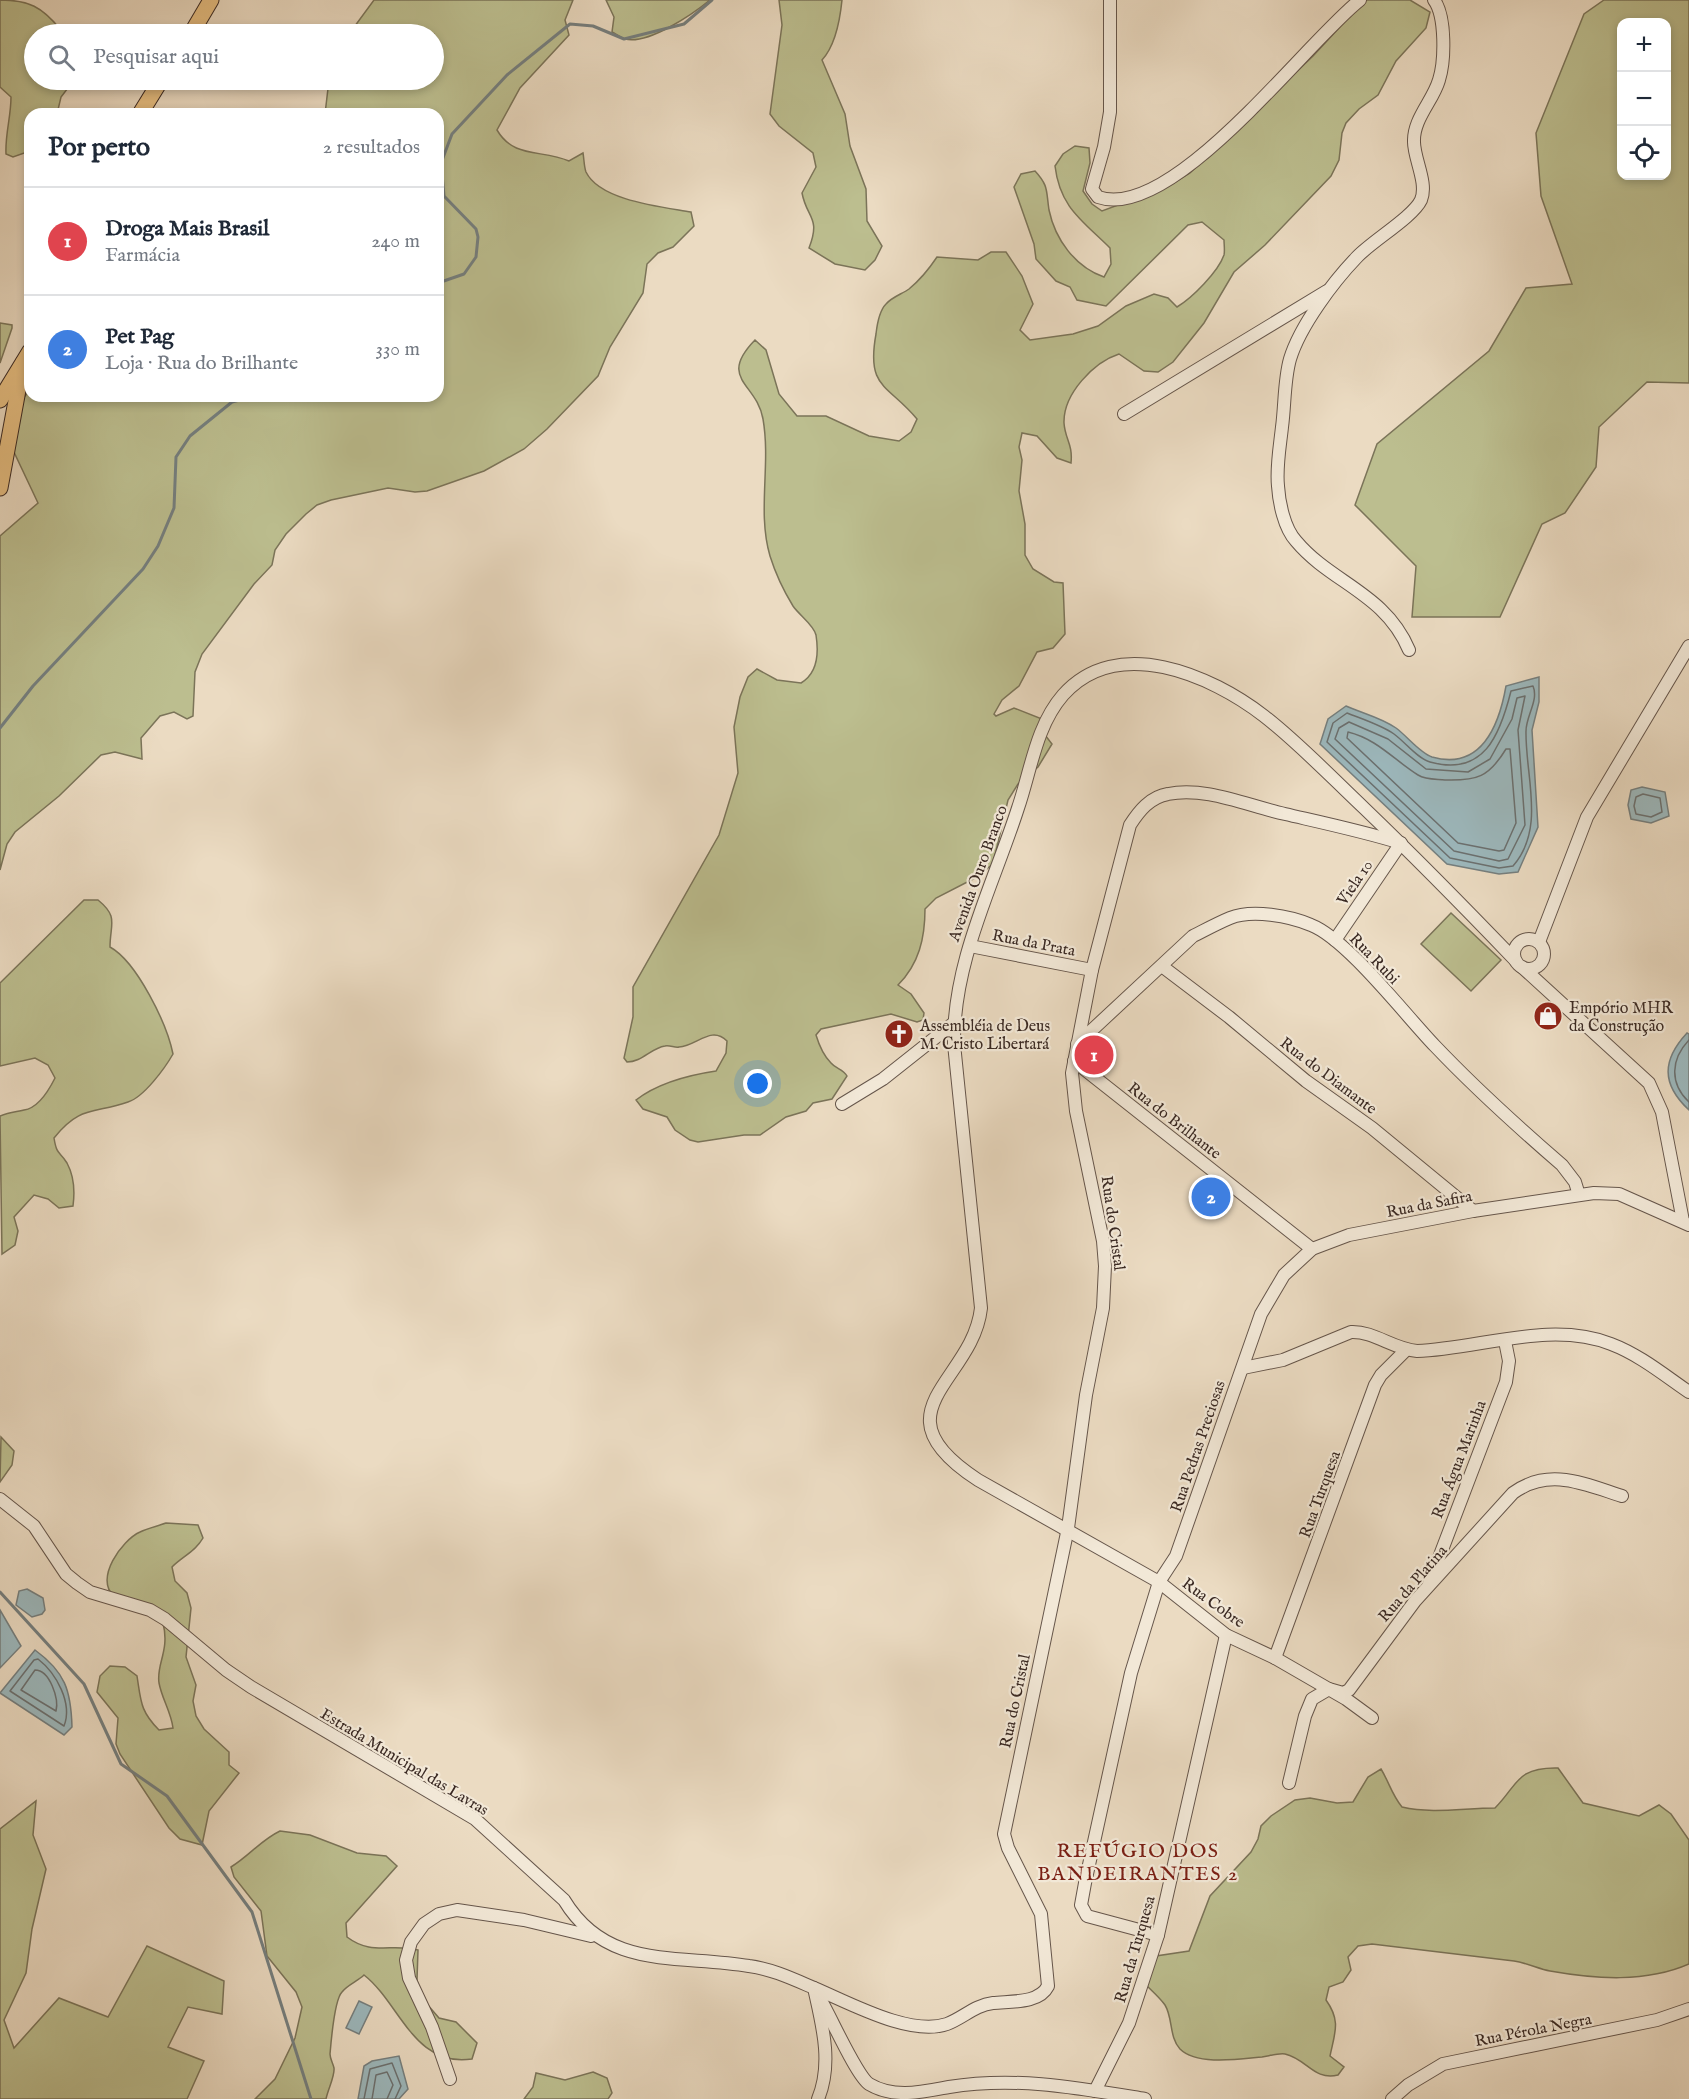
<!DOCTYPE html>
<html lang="pt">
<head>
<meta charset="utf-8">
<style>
	body { margin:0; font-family:"IM FELL English",serif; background:#f2f2f3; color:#1f2937 }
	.controls { position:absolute; right:18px; top:18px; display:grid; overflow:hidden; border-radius:12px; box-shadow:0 3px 9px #0003 }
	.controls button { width:54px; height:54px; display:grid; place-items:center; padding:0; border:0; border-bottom:2px solid #e0e1e3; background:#fff; color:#1f2937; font:30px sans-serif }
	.you { position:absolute; left:758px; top:1084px; width:21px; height:21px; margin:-15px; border:4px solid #fff; border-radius:50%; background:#1a73e8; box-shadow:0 0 0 9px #1a73e833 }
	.badge { display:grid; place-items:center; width:39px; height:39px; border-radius:50%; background:#db2777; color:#fff; font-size:20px; font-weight:700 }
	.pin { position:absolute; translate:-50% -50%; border:3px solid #fff; box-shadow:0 2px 6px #0006 }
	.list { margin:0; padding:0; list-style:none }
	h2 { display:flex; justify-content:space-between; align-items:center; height:78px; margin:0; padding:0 24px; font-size:26px }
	h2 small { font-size:20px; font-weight:400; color:#747a83 }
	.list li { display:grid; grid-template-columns:39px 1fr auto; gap:18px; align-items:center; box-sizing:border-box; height:108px; padding:0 24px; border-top:2px solid #e0e1e3 }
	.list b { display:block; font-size:22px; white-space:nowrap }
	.list p { margin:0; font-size:20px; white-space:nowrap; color:#747a83 }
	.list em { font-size:20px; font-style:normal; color:#747a83 }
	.icon { flex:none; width:33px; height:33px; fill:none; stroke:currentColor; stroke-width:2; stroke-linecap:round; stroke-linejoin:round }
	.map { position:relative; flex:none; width:1689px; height:2099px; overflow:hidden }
	.search { position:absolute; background:#fff; box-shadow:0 3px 9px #0003; left:24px; top:24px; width:420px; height:66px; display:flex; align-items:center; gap:15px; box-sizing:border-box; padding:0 21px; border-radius:33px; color:#747a83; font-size:22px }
	.panel { position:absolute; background:#fff; box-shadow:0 3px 9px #0003; left:24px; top:108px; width:420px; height:294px; border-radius:18px }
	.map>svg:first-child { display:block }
</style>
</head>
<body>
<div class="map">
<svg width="1689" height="2099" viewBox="0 0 1689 2099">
	<rect width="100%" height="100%" fill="#ebdbc2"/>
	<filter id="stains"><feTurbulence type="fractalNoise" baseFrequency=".00333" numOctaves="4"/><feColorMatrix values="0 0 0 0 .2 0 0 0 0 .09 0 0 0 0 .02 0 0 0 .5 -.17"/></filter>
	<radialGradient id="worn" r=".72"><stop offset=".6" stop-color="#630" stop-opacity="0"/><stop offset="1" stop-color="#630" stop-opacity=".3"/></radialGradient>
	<g fill="#bcbe8f" stroke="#7b7459" stroke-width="1.5" fill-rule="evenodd">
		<path d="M 0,0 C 29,0 42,7 60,29 L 70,27 L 83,34 L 34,34 L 34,80 L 74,80 L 61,97 L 57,114 L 30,114 L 30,151 L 13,157 L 6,154 C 5,134 11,117 11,97 L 0,87 Z"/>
		<path d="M 374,0 L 573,0 L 565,20 L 569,35 L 520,88 L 497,130 C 514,159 541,149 569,161 L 583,153 C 584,158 584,167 586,172 C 600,201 663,207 691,212 L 694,226 L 673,247 L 658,253 L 647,264 L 643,293 L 610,347 L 598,376 L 547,429 L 524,449 L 484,471 L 427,491 L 415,492 L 388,488 L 331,500 L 317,505 L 306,514 L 286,534 L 275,550 L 272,565 L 254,584 L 202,654 L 195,672 L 193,716 L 187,719 L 174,712 L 160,716 L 141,738 L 142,759 L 115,752 L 101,755 L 59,796 L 15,832 L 7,844 L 0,870 L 0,536 L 38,503 L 13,450 L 11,413 L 30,390 L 30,396 L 438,396 L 438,114 L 325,114 L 329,80 L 434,80 L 434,34 L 349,34 Z"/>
		<path d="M 606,0 L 710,0 C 693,14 648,45 625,39 C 621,38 616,34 612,32 L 614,17 Z"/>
		<path d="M 779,0 L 842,0 C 840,20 836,45 822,60 L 845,114 L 850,146 L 866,189 L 867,221 L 882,246 L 875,260 L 865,270 L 835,264 L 809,248 C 821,217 807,219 802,193 L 816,167 L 813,153 L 779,126 L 770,114 L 782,25 Z"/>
		<path d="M 1365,0 L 1410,0 L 1430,12 L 1426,28 L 1396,61 L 1378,95 L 1359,109 L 1346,123 L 1342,133 L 1339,160 L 1331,176 L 1265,245 L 1234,272 L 1204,323 L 1173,362 L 1158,372 L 1144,371 L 1119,354 C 1094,362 1063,394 1064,423 C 1065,439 1073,444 1071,463 L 1057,458 L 1037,436 L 1022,433 L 1019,447 L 1022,460 L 1019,491 L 1025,524 L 1025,555 L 1033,569 L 1054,582 L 1063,583 L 1065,634 L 1053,648 L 1037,652 L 1019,686 L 1002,700 L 994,714 L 996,716 L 1014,708 L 1042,719 L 1045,735 L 1052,744 L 1038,767 L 1018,784 L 1008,800 L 993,864 L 975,878 L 936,898 L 925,909 C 925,938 919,964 898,985 L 911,994 L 924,1013 L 923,1020 L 917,1022 L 891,1014 L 821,1029 L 816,1035 C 819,1045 824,1056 831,1063 C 836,1069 843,1069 847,1076 L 832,1099 L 813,1103 L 806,1111 L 786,1117 L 760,1135 L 744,1135 L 698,1142 L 690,1140 L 675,1130 L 667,1117 L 643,1109 L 636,1100 C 658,1083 689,1075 716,1071 L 726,1053 L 727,1041 C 711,1025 697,1046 679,1047 C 675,1048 670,1045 665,1046 C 651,1048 642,1062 627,1062 L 624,1058 L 633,1017 L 633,987 L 719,835 L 738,773 L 734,727 L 740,697 L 748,677 L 757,669 L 777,680 L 801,683 C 818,673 819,654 816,635 C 814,625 799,615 793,606 C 785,593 775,572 770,556 C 757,512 771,465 763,419 C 757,383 717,379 755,340 L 766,350 L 779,394 L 797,416 L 826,416 L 869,436 L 899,441 L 911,432 L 917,419 C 888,384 866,389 876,334 C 877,325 879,311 886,304 C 892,297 902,294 909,289 C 920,280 929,269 937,257 L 978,260 L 991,252 L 1006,252 L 1022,276 L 1033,304 L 1020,330 L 1030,340 L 1073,334 L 1098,326 L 1126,306 L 1154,294 L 1168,298 L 1177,307 C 1192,298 1218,272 1224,255 C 1225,251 1224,244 1224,240 L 1202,222 L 1188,225 L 1106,306 L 1077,300 L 1070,287 L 1056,281 L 1036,259 L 1034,244 L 1014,187 L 1021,174 L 1035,171 C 1049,186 1046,191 1049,210 C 1055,239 1075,267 1104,277 L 1111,264 L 1110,248 C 1083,221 1060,208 1055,166 L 1063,154 L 1075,146 L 1089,148 L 1090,163 L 1083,191 L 1092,204 L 1102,211 L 1167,187 L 1190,173 L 1313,56 Z"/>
		<path d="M 1604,0 L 1689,0 L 1689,383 L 1647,382 L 1599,427 L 1596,467 L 1565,513 L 1542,524 L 1500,617 L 1412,617 L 1416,566 L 1355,505 L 1377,444 L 1489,351 L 1526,288 L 1572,284 L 1541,196 L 1536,133 L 1584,14 ZM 1622,22 L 1666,22 L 1666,176 L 1622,176 Z"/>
		<path d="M 0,323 L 12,325 L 12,328 L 0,363 Z"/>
		<path d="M 84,900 L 98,900 C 119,917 110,924 110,947 C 137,962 167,1024 173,1054 C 165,1068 144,1097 128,1102 C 94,1114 80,1105 54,1138 C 57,1156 59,1150 67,1163 C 74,1176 75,1191 73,1206 L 59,1208 L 48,1199 L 34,1195 L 14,1217 L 18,1231 L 15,1245 L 2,1254 L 0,1116 C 9,1112 15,1112 24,1110 C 39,1108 49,1090 55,1078 L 48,1065 L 35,1058 L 0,1066 L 0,983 Z"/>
		<path d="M 1451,913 L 1501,960 L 1471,991 L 1421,944 Z"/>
		<path d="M 1,1437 L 14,1451 L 12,1465 L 0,1482 Z"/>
		<path d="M 166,1523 L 198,1525 L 203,1538 C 195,1552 183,1556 172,1567 L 175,1581 L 187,1593 L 191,1608 L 186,1657 L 196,1685 L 193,1701 L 196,1716 L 204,1729 L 229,1752 L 229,1765 L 239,1773 L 209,1811 L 202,1845 L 180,1839 L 169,1828 L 120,1754 L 116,1744 L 118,1718 L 97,1692 L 100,1676 L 110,1666 L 125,1667 L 137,1676 C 141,1701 140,1711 159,1730 L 173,1728 C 171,1712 162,1699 159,1683 C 156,1664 170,1651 163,1623 C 147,1615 128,1607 114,1596 C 94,1579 122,1540 140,1532 C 148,1528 158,1526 166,1523 Z"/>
		<path d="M 1558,1768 L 1583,1803 L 1639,1816 L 1659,1805 L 1671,1814 L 1689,1840 L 1689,1964 C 1646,1983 1595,1979 1550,1971 C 1539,1969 1527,1963 1514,1961 L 1372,1944 L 1358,1946 L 1348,1957 L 1351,1970 L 1343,1982 L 1329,1987 L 1326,2000 C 1341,2021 1335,2032 1330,2056 L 1344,2067 L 1338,2075 C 1314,2081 1307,2059 1285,2054 C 1278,2053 1269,2056 1262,2057 C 1240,2059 1197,2066 1180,2049 C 1169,2037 1173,2018 1165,2005 C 1160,1998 1152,1991 1146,1985 L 1156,1956 L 1189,1951 L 1210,1896 L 1251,1852 L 1258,1839 L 1261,1826 L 1271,1816 L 1295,1800 L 1310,1798 L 1337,1803 L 1353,1802 L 1368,1777 L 1381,1769 C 1389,1782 1392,1795 1402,1807 C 1432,1814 1464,1808 1495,1808 C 1518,1785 1516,1767 1558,1768 Z"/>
		<path d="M 36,1801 L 33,1835 L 46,1869 L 32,1929 L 26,1973 L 4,2020 L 14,2048 L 59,1998 L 108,2017 L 147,1946 L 224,1981 L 222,2014 L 188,2007 L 168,2047 L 204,2061 L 187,2099 L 0,2099 L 0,1829 Z"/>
		<path d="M 280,1831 L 310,1835 L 357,1853 L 386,1856 L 397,1866 L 346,1923 L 347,1937 C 372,1956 391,1943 418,1950 L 417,1980 L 420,1996 L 439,2018 L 456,2022 L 477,2043 L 472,2059 C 414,2068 400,2003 364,1975 C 358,1981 347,1985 342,1992 C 335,1999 331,2042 330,2054 C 330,2059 333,2063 334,2068 C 335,2076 328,2089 326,2099 L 255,2099 L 275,2079 L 295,2038 L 302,2007 L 296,1992 L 267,1956 L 261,1911 L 234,1877 L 231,1867 C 249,1856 261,1840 280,1831 Z"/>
		<path d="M 593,2072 L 607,2078 L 612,2093 L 608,2099 L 524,2099 L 533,2087 L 536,2073 L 565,2080 Z"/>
	</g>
	<g fill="#9cb8bd" stroke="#757f7f" stroke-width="1.5">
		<path d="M 1539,677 L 1539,702 L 1532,730 L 1538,827 L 1518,872 L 1499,874 L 1447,864 L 1320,744 L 1328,719 L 1346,706 C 1362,713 1382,718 1396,728 C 1407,736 1420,753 1432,757 C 1481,771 1499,726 1506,686 Z"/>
		<path d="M 1642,787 L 1665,792 L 1669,816 L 1651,823 L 1631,819 L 1628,805 L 1631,790 Z"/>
		<path d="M 1687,1033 L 1689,1034 L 1689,1110 C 1661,1084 1662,1060 1687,1033 Z"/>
		<path d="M 27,1589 L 43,1598 L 45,1610 L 42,1614 L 32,1617 L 16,1605 L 19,1591 Z"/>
		<path d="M 0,1610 L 21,1646 L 0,1668 Z"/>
		<path d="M 35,1650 C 65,1672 71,1690 72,1727 L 64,1735 L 0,1693 Z"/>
		<path d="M 359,2001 L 372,2007 L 359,2034 L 346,2028 Z"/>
		<path d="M 399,2056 L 408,2089 L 399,2099 L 358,2099 L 364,2066 L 372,2061 Z"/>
	</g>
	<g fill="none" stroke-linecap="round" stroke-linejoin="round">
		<g stroke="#6b7070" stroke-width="1.5">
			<path d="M 1533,686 C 1539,700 1526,716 1526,731 C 1525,776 1546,828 1513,866 L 1499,868 L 1450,858 L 1327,742 L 1333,723 L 1347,713 C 1362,719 1381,725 1394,734 C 1405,742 1418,759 1430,762 C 1484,777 1500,735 1511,691 Z"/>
			<path d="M 1525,696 L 1518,730 L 1525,825 L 1508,859 L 1499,861 L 1454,851 L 1335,739 L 1339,728 L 1349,722 L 1388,739 L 1426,769 L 1468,772 L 1490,759 L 1512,719 L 1517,698 Z"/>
			<path d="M 1348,732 C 1377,739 1394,760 1418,775 C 1426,780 1436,779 1445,780 C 1477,781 1489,777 1506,749 L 1510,749 L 1516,823 L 1504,850 L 1499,851 L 1458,843 L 1347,738 Z"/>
			<path d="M 1643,794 L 1660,798 L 1662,812 L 1651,817 L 1636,814 L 1634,806 L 1636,797 Z"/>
			<path d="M 1689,1040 C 1671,1059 1669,1083 1689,1102"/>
			<path d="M 38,1659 C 56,1673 73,1703 64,1726 L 10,1691 L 34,1660 Z"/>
			<path d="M 35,1670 C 50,1670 59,1699 56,1711 L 21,1690 Z"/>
			<path d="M 364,2099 L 370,2069 L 392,2063 L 401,2086 L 395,2099"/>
			<path d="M 372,2099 L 376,2075 L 387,2072 L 393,2085 L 387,2099"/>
		</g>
		<g stroke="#757f7f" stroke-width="3">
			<path d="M 438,283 L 464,274 L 476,257 L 478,237 L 476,229 L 444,196 L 441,163 L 452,134 L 507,75 L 570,24 L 593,26 L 624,39 L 684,24 L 712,0"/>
			<path d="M 0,728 L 33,686 L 143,569 L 158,546 L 174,508 L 176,457 L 190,436 L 232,402 L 255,396"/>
			<path d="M 0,1592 L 84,1684 L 121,1764 L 167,1796 L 252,1912 L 311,2099"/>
		</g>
		<g stroke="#66564b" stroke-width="14">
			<g id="minor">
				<path d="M 1110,0 L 1110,112 L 1104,147 L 1092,189 L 1098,197 C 1172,223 1305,43 1360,0"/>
				<path d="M 1124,414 L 1327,291"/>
				<path d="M 1409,650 C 1385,593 1331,583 1296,541 C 1284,528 1279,502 1278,486 C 1276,467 1280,446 1282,427 C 1285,405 1284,380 1290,359 C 1300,326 1333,282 1357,257 C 1372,241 1413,217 1421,200 C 1428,183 1414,159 1414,142 C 1413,119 1433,101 1439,80 C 1445,61 1446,16 1434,0"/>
				<circle cx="1529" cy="954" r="15"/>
				<path d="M 1539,942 L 1587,817 L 1689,646"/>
				<path d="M 970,946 L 1092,970"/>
				<path d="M 1163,967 L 1229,1017 L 1306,1081 L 1372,1128 L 1473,1211"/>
				<path d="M 1522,967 L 1649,1083 L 1662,1112 L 1683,1221"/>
				<path d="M 1077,1044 L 1193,936 C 1205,930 1218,923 1230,918 C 1252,909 1290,916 1311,925 C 1347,939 1406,1016 1435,1046 C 1475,1088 1518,1127 1562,1165 L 1575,1182 L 1579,1195"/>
				<path d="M 1074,1061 L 1312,1249"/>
				<path d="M 842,1104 L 883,1079 L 955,1022"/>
				<path d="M 1243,1368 L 1283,1360 L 1351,1332 C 1374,1331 1393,1349 1417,1351 C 1479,1349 1550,1320 1611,1344 C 1640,1355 1664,1375 1689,1392"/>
				<path d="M 0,1499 L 34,1526 L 66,1574 L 77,1583 L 90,1592 L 150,1610 L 165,1619 L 226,1670 L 251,1687 L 475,1819 L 564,1900 C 607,1971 678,1954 749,1966 C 772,1969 793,1979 814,1988 C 822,2024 833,2063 818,2099"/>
				<path d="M 1429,1584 L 1506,1382 L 1509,1361 L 1505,1341"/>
				<path d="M 1275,1658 L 1375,1385 L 1381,1375 L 1406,1350"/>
				<path d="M 1372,1718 L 1346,1699 L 1275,1658 L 1226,1635 L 1159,1582 L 978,1480 C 872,1411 973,1382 981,1308 L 954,1044 C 953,961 993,886 1018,808 C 1031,770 1036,726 1063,695 C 1117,634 1211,675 1264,716 C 1300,744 1332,778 1365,809 C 1416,858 1466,909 1515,960"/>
				<path d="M 1289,1783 L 1305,1716 L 1312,1699 L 1329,1689 L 1343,1693 L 1349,1690 L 1415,1601 L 1513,1493 C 1549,1467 1584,1484 1622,1496"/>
				<path d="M 1158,1935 L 1087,1916 L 1081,1905 L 1085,1883 L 1131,1673 L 1159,1582 L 1176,1556 L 1261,1314 L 1284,1275 L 1312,1249 L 1349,1235 L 1473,1211 L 1594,1193 L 1619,1194 L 1689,1225"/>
				<path d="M 814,1988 C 848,2002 910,2037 947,2024 C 963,2018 975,2005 993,2003 C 1010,2001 1039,2004 1048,1986 L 1041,1914 L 1008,1848 L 1004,1834 L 1068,1528 L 1086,1395 L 1103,1308 L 1105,1266 L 1103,1241 L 1076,1111 L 1072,1073 L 1092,970 L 1130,825 C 1139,811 1150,797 1168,794 C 1205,786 1248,806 1285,814 C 1324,823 1362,831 1401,843 L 1335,940"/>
				<path d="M 819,1997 C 830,2015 856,2075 869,2084 C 894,2099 922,2092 949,2087 C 1016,2076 1079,2088 1145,2099"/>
				<path d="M 450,2079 L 432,2027 L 409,1978 L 406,1960 L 411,1942 L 424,1924 L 439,1914 L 457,1910 L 524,1920 L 591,1936"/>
				<path d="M 1095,2091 L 1129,2023 L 1158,1935 L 1226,1635"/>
				<path d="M 1392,2099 L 1408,2085 L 1443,2064 L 1657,2020 L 1689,2009"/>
			</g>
		</g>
		<g stroke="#3a2923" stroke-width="17">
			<g id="major">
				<path d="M 191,34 L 211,0"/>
				<path d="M 140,114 L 161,80"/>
				<path d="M 0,400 L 30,351"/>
				<path d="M 0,488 L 23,363"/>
			</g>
		</g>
		<use href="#minor" stroke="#f2e8d7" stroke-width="12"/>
		<use href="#major" stroke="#e6be81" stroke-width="15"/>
	</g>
	<defs>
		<g id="shop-disc" transform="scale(1.5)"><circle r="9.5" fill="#8f2418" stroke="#f2e8d7"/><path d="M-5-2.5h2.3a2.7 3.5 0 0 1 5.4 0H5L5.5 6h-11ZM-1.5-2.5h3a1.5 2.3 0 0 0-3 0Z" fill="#fff"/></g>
		<g id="church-disc" transform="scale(1.5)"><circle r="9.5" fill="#8f2418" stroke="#f2e8d7"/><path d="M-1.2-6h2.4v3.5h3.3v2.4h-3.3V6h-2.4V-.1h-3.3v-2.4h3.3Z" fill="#fff"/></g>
	</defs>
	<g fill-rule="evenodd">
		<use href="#shop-disc" x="1548" y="1016"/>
		<use href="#church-disc" x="899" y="1034"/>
	</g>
	<g text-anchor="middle" stroke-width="4.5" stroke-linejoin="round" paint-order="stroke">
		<g font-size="16" fill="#3a2923" stroke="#f2e8d7">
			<text transform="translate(977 873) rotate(-70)" y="6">Avenida Ouro Branco</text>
			<text transform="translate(1354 882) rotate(-56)" y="6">Viela 10</text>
			<text transform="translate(1034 942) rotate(11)" y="6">Rua da Prata</text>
			<text transform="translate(1375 958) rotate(46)" y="6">Rua Rubi</text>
			<text transform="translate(1329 1075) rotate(37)" y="6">Rua do Diamante</text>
			<text transform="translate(1175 1120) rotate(38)" y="6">Rua do Brilhante</text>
			<text transform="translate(1429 1203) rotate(-11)" y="6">Rua da Safira</text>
			<text transform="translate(1114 1223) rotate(82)" y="6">Rua do Cristal</text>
			<text transform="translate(1197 1446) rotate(-71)" y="6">Rua Pedras Preciosas</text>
			<text transform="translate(1458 1459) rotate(-69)" y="6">Rua Água Marinha</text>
			<text transform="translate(1319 1494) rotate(-70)" y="6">Rua Turquesa</text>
			<text transform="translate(1412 1583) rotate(-49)" y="6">Rua da Platina</text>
			<text transform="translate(1214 1602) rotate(36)" y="6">Rua Cobre</text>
			<text transform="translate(1014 1701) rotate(-78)" y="6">Rua do Cristal</text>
			<text transform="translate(405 1761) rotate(31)" y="6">Estrada Municipal das Lavras</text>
			<text transform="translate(1134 1949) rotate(-74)" y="6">Rua da Turquesa</text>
			<text transform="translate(1533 2029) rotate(-11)" y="6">Rua Pérola Negra</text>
		</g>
		<g font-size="16" fill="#3a2923" stroke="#f2e8d7" text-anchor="start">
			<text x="1569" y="1013">Empório MHR<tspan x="1569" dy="18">da Construção</tspan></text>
			<text x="920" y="1031">Assembléia de Deus<tspan x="920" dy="18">M. Cristo Libertará</tspan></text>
		</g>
		<g font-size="20" letter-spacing="1.5" fill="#7a1f14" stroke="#f2e8d7">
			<text x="1138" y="1857">REFÚGIO DOS<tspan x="1138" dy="23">BANDEIRANTES 2</tspan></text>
		</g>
	</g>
	<rect width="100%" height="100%" filter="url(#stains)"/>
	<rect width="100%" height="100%" fill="url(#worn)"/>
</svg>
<div class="controls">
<button>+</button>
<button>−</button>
<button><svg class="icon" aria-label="locate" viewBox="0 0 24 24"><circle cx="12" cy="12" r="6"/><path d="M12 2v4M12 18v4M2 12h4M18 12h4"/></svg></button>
</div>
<div class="you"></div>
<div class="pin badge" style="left:1094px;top:1055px;background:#e0444e">1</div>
<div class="pin badge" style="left:1211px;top:1197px;background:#3f7fe0">2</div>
<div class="search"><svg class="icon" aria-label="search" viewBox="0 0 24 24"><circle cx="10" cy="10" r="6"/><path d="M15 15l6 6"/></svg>Pesquisar aqui</div>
<section class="panel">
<h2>Por perto<small>2 resultados</small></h2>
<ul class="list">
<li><span class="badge" style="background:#e0444e">1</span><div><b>Droga Mais Brasil</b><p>Farmácia</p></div><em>240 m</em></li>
<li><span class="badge" style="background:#3f7fe0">2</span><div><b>Pet Pag</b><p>Loja · Rua do Brilhante</p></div><em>330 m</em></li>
</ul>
</section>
</div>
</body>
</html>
